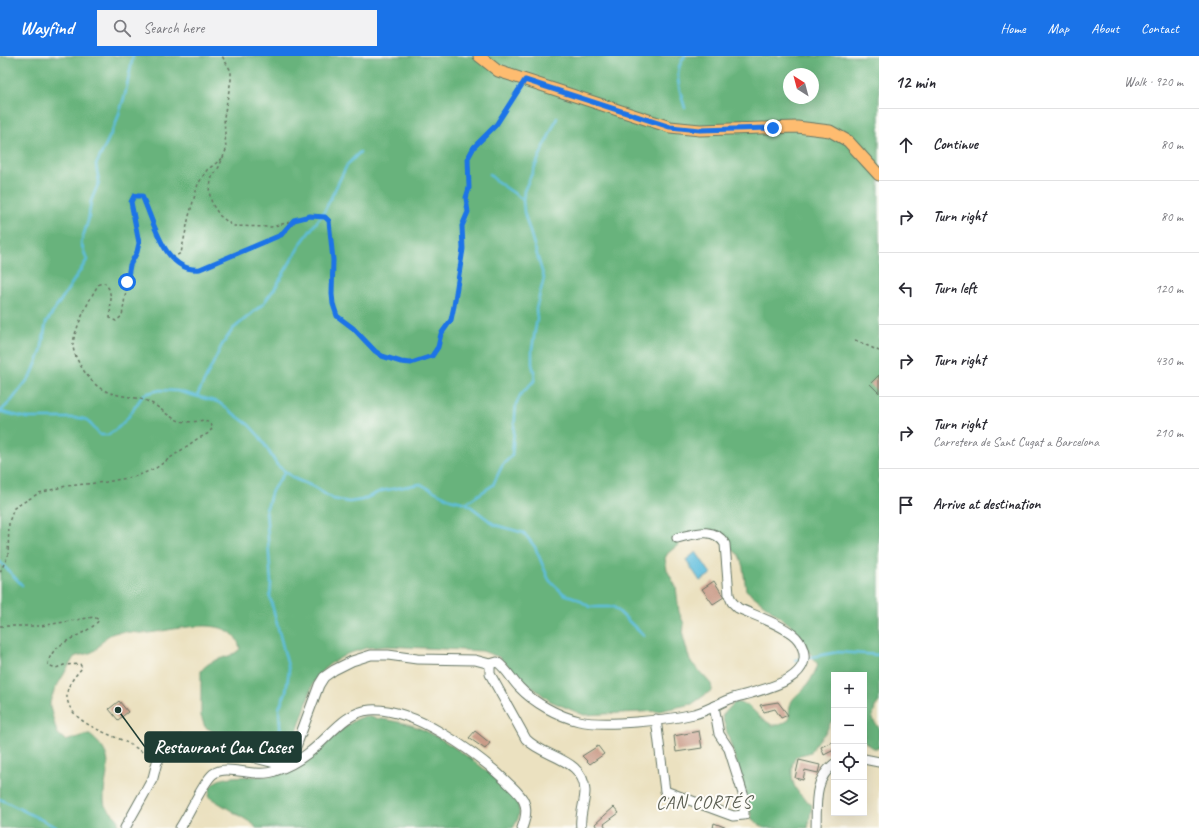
<!DOCTYPE html>
<html lang="en">
<head>
<meta charset="utf-8">
<style>
	body { margin:0; font-family:Caveat,sans-serif; background:#f2f2f3; color:#2b2b33 }
	.controls { position:absolute; right:12px; bottom:12px; display:grid; overflow:hidden; border-radius:0px; box-shadow:0 4px 16px #0002 }
	.controls button { width:36px; height:36px; display:grid; place-items:center; padding:0; border:0; border-bottom:1px solid #e1e1e2; background:#fff; color:#2b2b33; font:20px sans-serif }
	.compass { position:absolute; left:783px; top:12px; width:36px; height:36px; border-radius:50%; background:#fff; box-shadow:0 4px 16px #0002; rotate:324deg }
	.stop { position:absolute; width:12px; height:12px; margin:-9px; border:3px solid #1a73e8; border-radius:50%; background:#fff }
	.stop.end { background:#1a73e8; border-color:#fff; box-shadow:0 1px 4px #0008 }
	.list { margin:0; padding:0; list-style:none }
	h2 { display:flex; justify-content:space-between; align-items:center; height:52px; margin:0; padding:0 16px; font-size:17px }
	h2 small { font-size:13px; font-weight:400; color:#7c7c81 }
	.list li { display:grid; grid-template-columns:26px 1fr auto; gap:12px; align-items:center; box-sizing:border-box; height:72px; padding:0 16px; border-top:1px solid #e1e1e2 }
	.list b { display:block; font-size:15px; white-space:nowrap }
	.list p { margin:0; font-size:13px; white-space:nowrap; color:#7c7c81 }
	.list em { font-size:13px; font-style:normal; color:#7c7c81 }
	.icon { flex:none; width:22px; height:22px; fill:none; stroke:currentColor; stroke-width:2; stroke-linecap:round; stroke-linejoin:round }
	.map { position:relative; flex:none; width:879px; height:772px; overflow:hidden }
	header { display:flex; align-items:center; gap:24px; box-sizing:border-box; height:56px; padding:0 20px; background:#1a73e8; color:#fff }
	header strong { font-size:19px }
	nav { display:flex; gap:22px; margin-inline-start:auto; font-size:14px }
	.search { width:280px; height:36px; background:#f2f2f3; display:flex; align-items:center; gap:10px; box-sizing:border-box; padding:0 14px; border-radius:0px; color:#7c7c81; font-size:15px }
	main { display:flex }
	aside { flex:1; background:#fff }
	.map>svg:first-child { display:block }
</style>
</head>
<body>
<header>
<strong>Wayfind</strong>
<div class="search"><svg class="icon" aria-label="search" viewBox="0 0 24 24"><circle cx="10" cy="10" r="6"/><path d="M15 15l6 6"/></svg>Search here</div>
<nav><a>Home</a><a>Map</a><a>About</a><a>Contact</a></nav>
</header>
<main>
<div class="map">
<svg width="879" height="772" viewBox="0 0 879 772">
	<rect width="100%" height="100%" fill="#fdfcf7"/>
	<filter id="ink" filterUnits="userSpaceOnUse"><feTurbulence type="fractalNoise" baseFrequency=".025" numOctaves="2"/><feDisplacementMap in="SourceGraphic" scale="8" xChannelSelector="R" yChannelSelector="G"/><feConvolveMatrix kernelMatrix="1 2 1 2 8 2 1 2 1" color-interpolation-filters="sRGB"/></filter>
	<filter id="wash" filterUnits="userSpaceOnUse"><feTurbulence type="fractalNoise" baseFrequency=".012" numOctaves="4" result="noise"/><feDisplacementMap in="SourceGraphic" scale="16" xChannelSelector="R" yChannelSelector="G"/><feGaussianBlur stdDeviation="0.9" result="paint"/><feColorMatrix in="noise" values="0 0 0 0 0 0 0 0 0 0 0 0 0 0 0 0 0 1.4 0 .05"/><feComposite in="paint" operator="in"/></filter>
	<g filter="url(#wash)">
		<rect width="100%" height="100%" fill="#ebe1c0"/>
		<g fill="#68b37b" stroke="#447858" fill-rule="evenodd">
			<path d="M 0,0 L 879,0 L 879,646 L 875,651 L 872,663 L 879,672 L 879,692 C 872,693 869,690 864,685 L 864,619 L 834,619 L 834,663 C 829,667 829,672 825,677 C 819,684 815,688 811,696 C 806,698 800,698 796,701 C 793,704 792,709 792,713 C 791,731 798,738 812,749 L 808,772 L 764,772 L 752,763 L 747,742 L 722,660 L 735,646 L 748,649 L 761,662 L 772,669 L 779,669 L 789,664 C 789,640 794,644 807,629 C 812,623 815,615 818,609 L 794,572 L 746,534 L 743,511 L 739,499 L 722,485 L 706,479 L 683,485 L 668,497 L 665,502 L 667,514 L 676,531 L 679,556 L 684,568 L 683,580 L 690,605 L 711,628 L 712,634 L 692,648 L 659,655 L 584,659 L 550,645 L 516,618 L 499,601 L 482,595 L 388,590 L 366,592 L 347,598 L 330,608 L 320,617 L 313,628 L 295,682 L 283,696 L 269,699 L 243,692 L 205,671 L 201,660 L 201,615 C 212,600 230,604 240,593 C 234,555 172,575 148,577 C 137,578 125,574 114,577 C 101,581 100,593 92,596 C 86,599 80,598 74,601 L 54,635 L 50,646 L 50,651 L 57,677 L 66,685 L 84,679 L 90,679 C 120,704 103,715 104,744 L 105,750 L 118,763 L 118,772 L 0,772 ZM 789,18 L 813,18 L 813,42 L 789,42 Z"/>
			<path d="M 365,660 C 382,664 403,665 419,672 C 443,681 509,726 518,749 C 521,758 518,764 513,772 L 256,772 L 253,768 L 209,741 L 210,732 C 218,714 260,724 276,718 C 285,714 297,712 305,707 C 325,693 340,668 365,660 Z"/>
		</g>
		<path fill="#5fbedd" stroke="#3f7e88" d="M 696,496 L 711,518 L 700,525 L 686,504 Z"/>
		<g fill="none" stroke-linecap="round" stroke-linejoin="round">
			<g stroke="#5fbedd" stroke-width="2.5">
				<path d="M 685,0 C 672,15 680,35 685,52"/>
				<path d="M 523,144 L 524,135 L 557,62"/>
				<path d="M 197,340 L 222,289 L 233,273 L 263,248 L 275,232 L 302,186 L 324,156 L 347,109 L 360,96"/>
				<path d="M 0,356 L 12,344 L 32,318 L 41,296 L 46,267 L 87,204 L 81,187 L 88,165 L 91,145 L 99,126 L 96,109 L 116,67 L 125,39 L 133,0"/>
				<path d="M 2,356 L 27,362 L 80,362 L 87,364 L 100,379 L 108,379 L 119,371 L 129,360 L 143,339 L 148,337 L 160,334 L 177,335 L 218,346 L 249,369 L 260,381 L 277,409 L 295,423 L 312,430 L 333,443 L 349,446 L 362,444 L 381,435 L 420,428 L 450,443 L 466,447 L 495,469 L 524,477 L 535,491 L 549,524 L 564,538 L 576,542 L 590,551 L 614,551 L 644,580"/>
				<path d="M 466,447 L 493,429 L 502,410 L 512,399 L 516,348 L 521,338 L 534,325 L 535,320 L 532,308 L 532,293 L 537,263 L 536,253 L 544,222 L 524,156 L 523,144 C 511,134 499,129 489,118"/>
				<path d="M 0,506 L 22,529"/>
				<path d="M 796,604 L 838,596 L 879,599"/>
				<path d="M 282,699 L 279,652 L 286,636 L 289,614 L 270,541 L 271,527 L 266,453 C 270,447 269,441 272,435 C 273,432 282,421 285,416"/>
				<path d="M 0,743 L 58,772"/>
			</g>
		</g>
		<g id="blocks">
			<g fill="#ca9c89">
				<path d="M 879,319 L 879,337 L 870,328 Z"/>
				<path d="M 714,525 L 724,541 L 713,548 L 702,533 Z"/>
				<path d="M 119,645 L 128,656 L 118,664 L 109,653 Z"/>
				<path d="M 778,646 L 788,659 L 781,662 L 775,653 L 764,656 L 760,649 Z"/>
				<path d="M 475,675 L 490,687 L 485,693 L 469,682 Z"/>
				<path d="M 699,675 L 702,692 L 676,696 L 674,680 Z"/>
				<path d="M 834,685 L 834,694 L 824,699 L 821,691 Z"/>
				<path d="M 598,690 L 604,698 L 590,708 L 582,700 Z"/>
				<path d="M 799,704 L 820,709 L 818,717 L 805,714 L 803,724 L 795,722 Z"/>
				<path d="M 614,751 L 619,757 L 604,768 L 606,772 L 597,772 L 595,768 Z"/>
				<path d="M 714,767 L 727,772 L 713,772 Z"/>
			</g>
		</g>
	</g>
	<g filter="url(#ink)">
		<use href="#blocks" fill-opacity="0" stroke="#667665" stroke-width="1"/>
		<g fill="none" stroke-linecap="round" stroke-linejoin="round">
			<g stroke="#667665" stroke-width="11">
				<g id="minor">
					<path d="M 490,608 L 490,618 L 526,683 C 544,702 584,702 585,735 C 585,747 579,760 581,772"/>
					<path d="M 656,663 L 665,735 L 733,760 L 744,759 L 744,741 L 729,693 L 719,678 L 714,650"/>
					<path d="M 864,703 L 879,706"/>
					<path d="M 286,710 L 291,704 L 319,629 L 324,621 L 334,614 L 352,605 L 371,599 L 388,599 L 417,603 L 475,604 L 490,608 L 497,606 C 506,612 512,624 519,631 C 534,647 558,660 579,665 C 604,671 669,664 694,658 C 708,655 720,646 733,642 C 757,635 823,624 799,585 C 790,571 753,559 738,552 L 732,546 L 729,539 L 725,488 C 714,470 694,478 677,482"/>
					<path d="M 125,772 L 153,722 L 157,706 L 171,685 L 192,683 L 213,686 L 229,695 L 286,710"/>
					<path d="M 180,772 C 189,759 203,726 213,718 C 228,707 255,723 275,715 C 285,712 298,705 307,698 C 328,684 343,656 370,654 C 413,651 477,697 506,725 C 513,732 521,738 524,746 C 528,754 525,764 522,772"/>
					<path d="M 816,772 C 817,748 813,724 834,708"/>
				</g>
			</g>
			<g stroke="#667665" stroke-width="13">
				<path id="major" d="M 479,0 L 498,15 L 670,71 L 700,74 L 797,71 L 830,75 L 848,85 L 879,119"/>
			</g>
			<g stroke="#667665" stroke-width="1.5" stroke-dasharray="3 3" stroke-linecap="butt">
				<path d="M 294,165 C 305,161 320,156 329,165 L 333,204 L 332,238 L 337,260 L 353,272 L 375,295 L 382,300 L 401,306 L 411,307 L 431,300 L 439,291 L 441,278 L 451,264 L 454,250 L 463,193 L 462,170 L 468,156 L 466,142 L 469,132 L 468,102 L 474,91 L 496,69 L 520,32"/>
				<path d="M 172,202 L 181,197 L 189,160 L 198,128 L 207,114 L 223,102"/>
				<path d="M 855,284 L 879,295"/>
				<path d="M 0,516 L 8,500 L 9,466 L 14,452 L 39,437 L 66,430 L 106,426 L 137,420 L 156,412 L 197,383 L 209,377 L 213,371 L 205,364 C 197,365 188,367 180,365 C 169,362 160,351 149,346 C 134,339 115,342 100,332 C 90,326 73,302 73,289 C 73,276 91,239 99,228 L 105,227 L 109,233 L 111,242 L 110,262 L 116,265 L 122,260 L 130,209 L 137,196 L 139,187 L 131,146 L 134,140 L 142,140 C 154,165 164,217 201,213 L 281,179 L 294,165 L 271,171 L 233,170 L 220,160 L 212,148 L 209,135 L 212,121 L 219,111 L 226,94 L 224,61 L 231,24 L 231,15 L 222,0"/>
				<path d="M 0,570 L 40,570 L 94,561 L 99,564 C 87,581 50,584 48,609 L 56,612 L 64,609 L 80,608 L 82,612 C 75,620 66,630 67,641 C 69,664 99,674 117,682 C 129,687 140,694 151,702"/>
			</g>
			<use href="#minor" stroke="#fff" stroke-width="9"/>
			<use href="#major" stroke="#febc70" stroke-width="11"/>
		</g>
	</g>
	<g fill="none" stroke-linecap="round" stroke-linejoin="round" filter="url(#ink)">
		<path stroke="#1a73e8" stroke-width="5" d="M 127,226 L 130,209 L 137,196 L 139,187 L 131,146 L 134,140 L 142,140 C 154,165 164,217 200,213 L 281,179 L 294,164 L 310,160 L 325,161 L 329,165 L 333,204 L 332,238 L 333,248 L 337,260 L 353,272 L 375,295 L 382,300 L 401,306 L 411,307 L 432,300 L 438,291 L 441,278 L 451,264 L 454,250 L 463,193 L 462,170 L 468,156 L 466,142 L 469,132 L 468,102 L 474,91 L 496,69 L 525,24 L 670,71 L 700,74 L 773,72"/>
	</g>
	<g text-anchor="middle" stroke-width="4" stroke-linejoin="round" paint-order="stroke">
		<g font-size="18" letter-spacing="1" fill="#5b5e52" stroke="#fdfcf7">
			<text x="704" y="752">CAN CORTÉS</text>
		</g>
	</g>
	<path fill="none" stroke="#1f3d34" stroke-width="1.5" d="M118 654L145 691"/>
	<circle fill="#1f3d34" stroke="#fdfcf7" stroke-width="1.5" cx="118" cy="654" r="4"/>
	<rect fill="#1f3d34" stroke="#1f3d34" stroke-width="1.5" x="145" y="676" width="156" height="30" rx="4"/>
	<g font-size="18" text-anchor="middle" font-weight="bold" fill="#fff">
		<text x="223" y="697">Restaurant Can Cases</text>
	</g>
</svg>
<div class="controls">
<button>+</button>
<button>−</button>
<button><svg class="icon" aria-label="locate" viewBox="0 0 24 24"><circle cx="12" cy="12" r="6"/><path d="M12 2v4M12 18v4M2 12h4M18 12h4"/></svg></button>
<button><svg class="icon" aria-label="layers" viewBox="0 0 24 24"><path d="M12 4l9 5-9 5-9-5zM3 14l9 5 9-5"/></svg></button>
</div>
<svg class="compass" viewBox="-18 -18 36 36"><path d="M0-13l5 13h-10z" fill="#e53935"/><path d="M0 13l5-13h-10z" fill="#7c7c81"/></svg>
<div class="stop" style="left:127px;top:226px"></div>
<div class="stop end" style="left:773px;top:72px"></div>
</div>
<aside>
<h2>12 min<small>Walk · 920 m</small></h2>
<ul class="list">
<li><svg class="icon" aria-label="ahead" viewBox="0 0 24 24"><path d="M12 20V5M6 11l6-6 6 6"/></svg><div><b>Continue</b></div><em>80 m</em></li>
<li><svg class="icon" aria-label="right" viewBox="0 0 24 24"><path d="M7 20v-9h11M14 6l5 5-5 5"/></svg><div><b>Turn right</b></div><em>80 m</em></li>
<li><svg class="icon" aria-label="left" viewBox="0 0 24 24"><path d="M17 20v-9H6M10 6l-5 5 5 5"/></svg><div><b>Turn left</b></div><em>120 m</em></li>
<li><svg class="icon" aria-label="right" viewBox="0 0 24 24"><path d="M7 20v-9h11M14 6l5 5-5 5"/></svg><div><b>Turn right</b></div><em>430 m</em></li>
<li><svg class="icon" aria-label="right" viewBox="0 0 24 24"><path d="M7 20v-9h11M14 6l5 5-5 5"/></svg><div><b>Turn right</b><p>Carretera de Sant Cugat a Barcelona</p></div><em>210 m</em></li>
<li><svg class="icon" aria-label="arrive" viewBox="0 0 24 24"><path d="M6 21V4h12l-3 4 3 4H6"/></svg><div><b>Arrive at destination</b></div></li>
</ul>
</aside>
</main>
</body>
</html>
